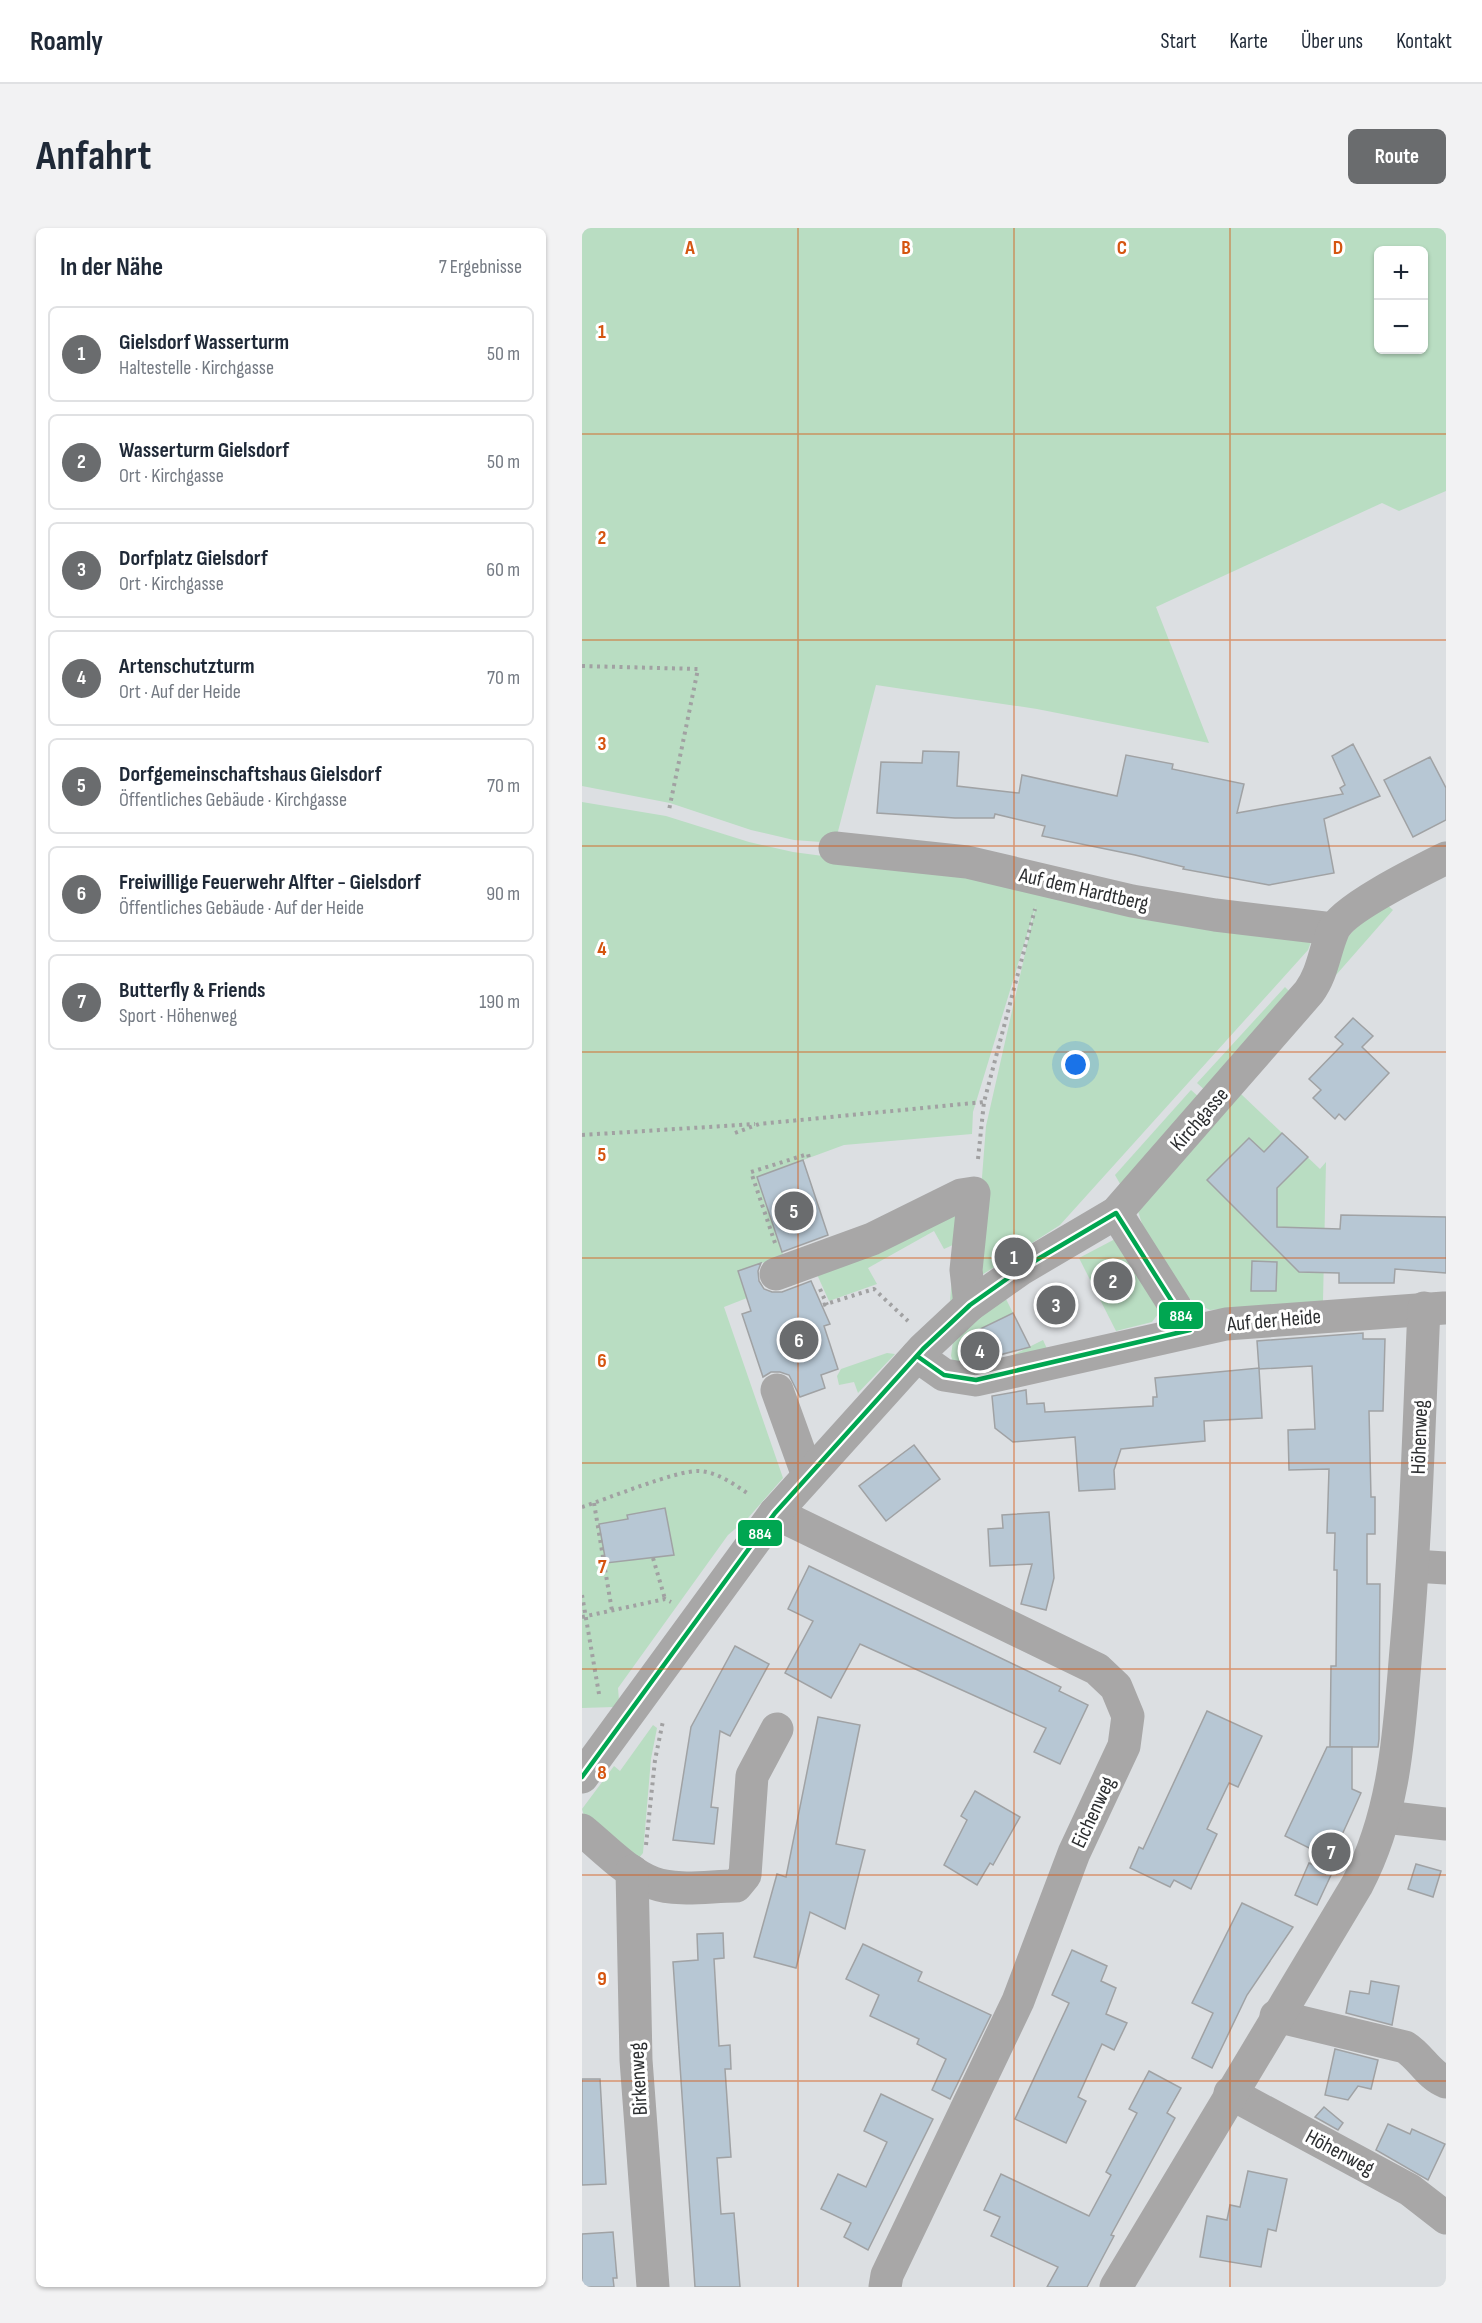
<!DOCTYPE html>
<html lang="de">
<head>
<meta charset="utf-8">
<style>
	body { margin:0; font-family:"Sofia Sans Condensed",sans-serif; background:#f2f2f3; color:#1f2937 }
	.controls { position:absolute; right:18px; top:18px; display:grid; overflow:hidden; border-radius:9px; box-shadow:0 2px 4px #0004 }
	.controls button { width:54px; height:54px; display:grid; place-items:center; padding:0; border:0; border-bottom:2px solid #e0e1e3; background:#fff; color:#1f2937; font:30px sans-serif }
	.you { position:absolute; left:494px; top:837px; width:21px; height:21px; margin:-15px; border:4px solid #fff; border-radius:50%; background:#1a73e8; box-shadow:0 0 0 9px #1a73e833 }
	.badge { display:grid; place-items:center; width:39px; height:39px; border-radius:50%; background:#6a6c6e; color:#fff; font-size:20px; font-weight:700 }
	.pin { position:absolute; translate:-50% -50%; border:3px solid #fff; box-shadow:0 2px 6px #0006 }
	.list { margin:0; padding:0; list-style:none }
	h2 { display:flex; justify-content:space-between; align-items:center; height:78px; margin:0; padding:0 24px; font-size:26px }
	h2 small { font-size:20px; font-weight:400; color:#747a83 }
	.list li { display:grid; grid-template-columns:39px 1fr auto; gap:18px; align-items:center; box-sizing:border-box; height:96px; margin:0 12px 12px; padding:0 12px; border:2px solid #e0e1e3; border-radius:9px }
	.list b { display:block; font-size:22px; white-space:nowrap }
	.list p { margin:0; font-size:20px; white-space:nowrap; color:#747a83 }
	.list em { font-size:20px; font-style:normal; color:#747a83 }
	.map { position:relative; flex:none; width:864px; height:2059px; overflow:hidden; border-radius:9px }
	header { display:flex; align-items:center; gap:36px; box-sizing:border-box; height:84px; padding:0 30px; background:#fff; border-bottom:2px solid #e0e1e3 }
	header strong { font-size:28px }
	nav { display:flex; gap:33px; margin-inline-start:auto; font-size:21px }
	.intro { display:flex; align-items:center; justify-content:space-between; box-sizing:border-box; height:144px; padding:0 36px }
	h1 { margin:0; font-size:42px }
	.button { padding:15px 27px; border-radius:9px; background:#6a6c6e; color:#fff; font-size:21px; font-weight:700 }
	main { display:flex; gap:36px; padding:0 36px }
	aside { flex:1; background:#fff; border-radius:9px; box-shadow:0 2px 4px #0004 }
	.map>svg:first-child { display:block }
</style>
</head>
<body>
<header>
<strong>Roamly</strong>
<nav><a>Start</a><a>Karte</a><a>Über uns</a><a>Kontakt</a></nav>
</header>
<div class="intro"><h1>Anfahrt</h1><a class="button">Route</a></div>
<main>
<aside>
<h2>In der Nähe<small>7 Ergebnisse</small></h2>
<ul class="list">
<li><span class="badge">1</span><div><b>Gielsdorf Wasserturm</b><p>Haltestelle · Kirchgasse</p></div><em>50 m</em></li>
<li><span class="badge">2</span><div><b>Wasserturm Gielsdorf</b><p>Ort · Kirchgasse</p></div><em>50 m</em></li>
<li><span class="badge">3</span><div><b>Dorfplatz Gielsdorf</b><p>Ort · Kirchgasse</p></div><em>60 m</em></li>
<li><span class="badge">4</span><div><b>Artenschutzturm</b><p>Ort · Auf der Heide</p></div><em>70 m</em></li>
<li><span class="badge">5</span><div><b>Dorfgemeinschaftshaus Gielsdorf</b><p>Öffentliches Gebäude · Kirchgasse</p></div><em>70 m</em></li>
<li><span class="badge">6</span><div><b>Freiwillige Feuerwehr Alfter - Gielsdorf</b><p>Öffentliches Gebäude · Auf der Heide</p></div><em>90 m</em></li>
<li><span class="badge">7</span><div><b>Butterfly &amp; Friends</b><p>Sport · Höhenweg</p></div><em>190 m</em></li>
</ul>
</aside>
<div class="map">
<svg width="864" height="2059" viewBox="0 0 864 2059">
	<rect width="100%" height="100%" fill="#dcdfe2"/>
	<g fill="#b9ddc2" fill-rule="evenodd">
		<path d="M 0,0 L 864,0 L 864,263 L 817,283 L 800,275 L 574,379 L 627,515 L 455,481 L 294,457 L 253,615 L 212,612 L 169,602 L 88,575 L 0,558 ZM 796,22 L 842,22 L 842,122 L 796,122 Z"/>
		<path d="M 0,574 L 84,588 L 167,614 L 211,624 L 383,647 L 729,714 L 726,722 L 478,997 L 392,1052 L 404,898 L 454,677 L 391,884 L 390,906 L 262,917 L 175,949 L 203,1032 L 189,1032 L 156,1043 L 165,1070 L 142,1079 L 201,1250 L 166,1290 L 146,1307 L 36,1460 L 37,1473 L 32,1479 L 0,1480 Z"/>
		<path d="M 804,676 L 811,682 L 754,747 C 754,709 778,697 804,676 Z"/>
		<path d="M 703,759 L 710,766 L 625,864 L 615,855 Z"/>
		<path d="M 609,862 L 619,871 L 541,961 L 533,947 Z"/>
		<path d="M 659,866 L 738,941 L 744,934 L 741,1073 L 628,1082 C 586,1065 568,1024 556,983 Z"/>
		<path d="M 373,983 L 378,1065 L 368,1073 L 373,1016 L 362,1021 L 352,1003 L 286,1040 L 295,1056 L 247,1073 L 233,1042 Z"/>
		<path d="M 535,1010 L 579,1082 L 570,1094 L 534,1103 L 497,1030 Z"/>
		<path d="M 423,1069 L 431,1085 L 398,1101 L 403,1110 L 386,1118 L 394,1136 L 411,1127 L 415,1135 L 461,1112 L 467,1125 L 400,1142 L 372,1136 L 369,1128 L 371,1113 Z"/>
		<path d="M 305,1125 L 313,1126 L 276,1165 L 272,1154 L 257,1157 L 255,1148 L 259,1141 Z"/>
		<path d="M 71,1497 L 75,1500 L 69,1531 L 61,1625 L 56,1631 L 2,1588 L 0,1581 L 32,1538 L 38,1543 Z"/>
	</g>
	<g fill="#b7c7d4" stroke="#a0a2a4" stroke-width="1.5">
		<path d="M 771,516 L 798,568 L 742,591 L 752,645 L 687,657 L 601,641 L 602,639 L 553,627 L 460,608 L 463,598 L 413,586 L 412,590 L 373,590 L 295,585 L 299,534 L 340,535 L 341,523 L 377,524 L 375,558 L 437,565 L 440,547 L 535,568 L 544,527 L 591,536 L 590,541 L 662,556 L 655,585 L 761,566 L 758,560 L 763,557 L 750,528 Z"/>
		<path d="M 848,529 L 864,560 L 864,592 L 831,609 L 802,552 Z"/>
		<path d="M 771,790 L 791,808 L 780,819 L 807,845 L 763,892 L 757,886 L 753,891 L 731,870 L 739,862 L 727,851 L 761,816 L 753,809 Z"/>
		<path d="M 700,905 L 726,929 L 695,960 L 695,999 L 758,1001 L 759,987 L 864,989 L 864,1045 L 813,1041 L 812,1055 L 757,1055 L 757,1045 L 717,1044 L 625,952 L 667,910 L 682,924 Z"/>
		<path d="M 221,932 L 246,1007 L 200,1024 L 175,949 Z"/>
		<path d="M 670,1033 L 695,1034 L 694,1063 L 669,1063 Z"/>
		<path d="M 179,1035 L 176,1043 L 177,1053 L 182,1061 L 190,1064 L 200,1064 L 229,1053 L 248,1096 L 242,1098 L 256,1141 L 239,1147 L 243,1160 L 218,1169 L 207,1147 L 198,1144 L 189,1144 L 181,1149 L 160,1086 L 169,1083 L 156,1043 Z"/>
		<circle cx="531" cy="1054" r="19"/>
		<path d="M 431,1085 L 448,1119 L 406,1130 L 405,1114 L 398,1101 Z"/>
		<path d="M 781,1105 L 781,1111 L 803,1111 L 801,1183 L 787,1183 L 789,1269 L 793,1269 L 793,1306 L 785,1306 L 785,1356 L 798,1356 L 797,1511 L 796,1519 L 748,1519 L 749,1438 L 754,1438 L 755,1342 L 752,1342 L 753,1305 L 745,1305 L 747,1241 L 707,1242 L 706,1202 L 733,1201 L 730,1138 L 677,1141 L 675,1113 Z"/>
		<path d="M 677,1140 L 680,1190 L 622,1193 L 623,1213 L 539,1221 L 532,1242 L 533,1261 L 497,1263 L 493,1209 L 431,1214 L 413,1200 L 410,1168 L 444,1162 L 445,1176 L 462,1175 L 463,1184 L 571,1178 L 571,1169 L 575,1169 L 573,1150 Z"/>
		<path d="M 332,1217 L 358,1251 L 304,1293 L 277,1258 Z"/>
		<path d="M 83,1280 L 92,1327 L 24,1335 L 17,1296 L 46,1291 L 45,1287 Z"/>
		<path d="M 467,1284 L 472,1350 L 464,1382 L 439,1376 L 450,1336 L 408,1338 L 406,1301 L 421,1300 L 420,1287 Z"/>
		<path d="M 227,1338 L 479,1459 L 477,1463 L 506,1477 L 478,1536 L 452,1524 L 464,1500 L 278,1416 L 249,1470 L 203,1445 L 231,1393 L 206,1381 Z"/>
		<path d="M 153,1418 L 187,1436 L 148,1508 L 138,1503 L 129,1579 L 136,1580 L 132,1616 L 91,1612 L 109,1499 Z"/>
		<path d="M 625,1483 L 680,1508 L 656,1559 L 647,1555 L 625,1601 L 635,1606 L 609,1661 L 592,1652 L 588,1659 L 548,1640 L 557,1619 L 561,1621 Z"/>
		<path d="M 236,1489 L 278,1497 L 254,1616 L 283,1622 L 263,1701 L 228,1684 L 214,1740 L 172,1729 L 195,1646 L 204,1649 Z"/>
		<path d="M 745,1519 L 770,1519 L 770,1561 L 779,1565 L 749,1631 L 703,1608 Z"/>
		<path d="M 393,1563 L 438,1589 L 411,1637 L 408,1635 L 395,1657 L 362,1637 L 385,1592 L 379,1588 Z"/>
		<path d="M 727,1635 L 750,1645 L 735,1677 L 713,1667 Z"/>
		<path d="M 834,1636 L 859,1643 L 851,1669 L 826,1661 Z"/>
		<path d="M 660,1675 L 711,1699 L 665,1767 L 630,1840 L 610,1830 L 631,1785 L 610,1775 Z"/>
		<path d="M 141,1705 L 142,1730 L 132,1731 L 137,1818 L 148,1817 L 149,1841 L 143,1841 L 149,1929 L 135,1930 L 139,1986 L 152,1985 L 158,2059 L 113,2059 L 91,1734 L 116,1732 L 115,1706 Z"/>
		<path d="M 281,1716 L 340,1744 L 336,1753 L 409,1787 L 368,1871 L 350,1862 L 364,1831 L 335,1816 L 337,1811 L 288,1788 L 297,1767 L 264,1751 Z"/>
		<path d="M 490,1722 L 525,1738 L 519,1753 L 534,1760 L 524,1786 L 545,1795 L 532,1822 L 520,1816 L 496,1869 L 504,1873 L 484,1915 L 433,1891 L 487,1775 L 470,1767 Z"/>
		<path d="M 789,1753 L 817,1758 L 810,1797 L 764,1785 L 768,1763 L 787,1766 Z"/>
		<path d="M 753,1821 L 796,1832 L 789,1861 L 776,1858 L 766,1872 L 743,1867 Z"/>
		<path d="M 567,1843 L 599,1860 L 585,1885 L 593,1890 L 529,2007 L 532,2008 L 505,2059 L 465,2059 L 476,2039 L 409,2008 L 418,1989 L 402,1982 L 419,1946 L 507,1988 L 529,1947 L 524,1944 L 555,1885 L 547,1881 Z"/>
		<path d="M 0,1851 L 18,1851 L 24,1956 L 0,1957 Z"/>
		<path d="M 299,1866 L 351,1891 L 286,2022 L 262,2009 L 269,1995 L 239,1981 L 256,1946 L 284,1959 L 305,1914 L 282,1903 Z"/>
		<path d="M 742,1879 L 761,1895 L 756,1902 L 733,1889 Z"/>
		<path d="M 806,1896 L 828,1906 L 830,1901 L 863,1916 L 846,1952 L 794,1922 Z"/>
		<path d="M 666,1943 L 705,1951 L 694,2003 L 686,2001 L 679,2039 L 618,2029 L 625,1988 L 645,1992 L 648,1977 L 658,1979 Z"/>
		<path d="M 31,2004 L 35,2050 L 31,2050 L 32,2059 L 0,2059 L 0,2006 Z"/>
	</g>
	<g fill="none" stroke-linecap="round" stroke-linejoin="round">
		<g stroke="#a1a1a2" stroke-width="4" stroke-dasharray="3 4.5" stroke-linecap="butt">
			<path d="M 0,438 L 116,441 L 87,582"/>
			<path d="M 153,905 L 177,896 L 402,874"/>
			<path d="M 0,907 L 173,896"/>
			<path d="M 396,931 L 402,874 L 453,681"/>
			<path d="M 193,1015 L 169,944 L 226,926 L 227,930"/>
			<path d="M 238,1061 L 245,1077"/>
			<path d="M 241,1077 L 292,1061 L 326,1093"/>
			<path d="M 12,1275 L 30,1383"/>
			<path d="M 0,1279 C 25,1271 95,1242 117,1243 C 136,1244 153,1257 168,1267"/>
			<path d="M 71,1330 L 83,1371"/>
			<path d="M 0,1367 L 17,1466"/>
			<path d="M 0,1389 L 83,1371 L 89,1374"/>
			<path d="M 64,1617 L 73,1532 L 81,1493"/>
		</g>
		<g stroke="#a8a7a7" stroke-width="33">
			<path d="M 253,620 L 385,634 L 550,673 L 633,687 L 751,701"/>
			<path d="M 534,985 L 608,1102"/>
			<path d="M 194,1046 L 290,1011 L 379,967 L 392,965 L 384,1042 L 388,1077"/>
			<path d="M 335,1128 L 362,1147 L 394,1152 L 644,1096 L 862,1080"/>
			<path d="M 195,1162 L 226,1248"/>
			<path d="M 193,1285 L 515,1441 L 534,1459 L 546,1488 L 542,1518 L 492,1625 L 436,1773 L 305,2047 L 303,2059"/>
			<path d="M 832,1338 L 864,1340"/>
			<path d="M 0,1549 L 193,1285 L 341,1121 L 388,1077 L 439,1041 L 534,985 L 727,764 C 741,745 742,724 751,703 C 760,681 840,642 864,630"/>
			<path d="M 803,1589 L 864,1596"/>
			<path d="M 0,1602 C 21,1619 45,1645 71,1655 C 96,1664 127,1658 154,1658 L 163,1647 L 170,1548 L 195,1501"/>
			<path d="M 50,1643 L 54,1832 L 71,2059"/>
			<path d="M 694,1788 L 823,1819 C 839,1829 846,1847 864,1854"/>
			<path d="M 648,1865 L 828,1962 L 864,1990"/>
			<path d="M 534,2059 L 775,1657 C 814,1583 817,1503 824,1422 C 834,1308 837,1194 842,1080"/>
		</g>
		<g stroke="#fff" stroke-width="9">
			<path id="bus-1" d="M 0,1549 L 193,1285 L 341,1121 L 388,1077 L 439,1041 L 534,985 L 608,1102 L 394,1152 L 362,1147 L 335,1128"/>
		</g>
		<use href="#bus-1" stroke="#00a651" stroke-width="4.5"/>
	</g>
	<path fill="none" stroke="#d55510" stroke-width="1.5" stroke-opacity="0.55" d="M 216,0 L 216,2059M 432,0 L 432,2059M 648,0 L 648,2059M 0,206 L 864,206M 0,412 L 864,412M 0,618 L 864,618M 0,824 L 864,824M 0,1030 L 864,1030M 0,1235 L 864,1235M 0,1441 L 864,1441M 0,1647 L 864,1647M 0,1853 L 864,1853"/>
	<g text-anchor="middle" stroke-width="6" stroke-linejoin="round" paint-order="stroke">
		<g font-size="21" fill="#2c2e30" stroke="#fff">
			<text transform="translate(502 661) rotate(13)" y="7">Auf dem Hardtberg</text>
			<text transform="translate(617 891) rotate(-49)" y="7">Kirchgasse</text>
			<text transform="translate(692 1092) rotate(-5)" y="7">Auf der Heide</text>
			<text transform="translate(837 1209) rotate(-88)" y="7">Höhenweg</text>
			<text transform="translate(511 1584) rotate(-65)" y="7">Eichenweg</text>
			<text transform="translate(56 1851) rotate(-93)" y="7">Birkenweg</text>
			<text transform="translate(758 1924) rotate(28)" y="7">Höhenweg</text>
		</g>
	</g>
	<g font-size="20" text-anchor="middle" font-weight="bold" fill="#d55510" stroke="#fff" stroke-width="6" stroke-linejoin="round" paint-order="stroke">
		<text x="108" y="26">A</text>
		<text x="324" y="26">B</text>
		<text x="540" y="26">C</text>
		<text x="756" y="26">D</text>
		<text x="20" y="110">1</text>
		<text x="20" y="316">2</text>
		<text x="20" y="522">3</text>
		<text x="20" y="727">4</text>
		<text x="20" y="933">5</text>
		<text x="20" y="1139">6</text>
		<text x="20" y="1345">7</text>
		<text x="20" y="1551">8</text>
		<text x="20" y="1757">9</text>
	</g>
	<g stroke="#fff" stroke-width="2">
		<rect x="576" y="1073" width="46" height="29" rx="6" fill="#00a651"/>
		<rect x="155" y="1291" width="46" height="28" rx="6" fill="#00a651"/>
	</g>
	<g font-size="16" text-anchor="middle" font-weight="bold" fill="#fff">
		<text x="599" y="1093">884</text>
		<text x="178" y="1311">884</text>
	</g>
</svg>
<div class="controls">
<button>+</button>
<button>−</button>
</div>
<div class="you"></div>
<div class="pin badge" style="left:432px;top:1029px">1</div>
<div class="pin badge" style="left:531px;top:1053px">2</div>
<div class="pin badge" style="left:474px;top:1077px">3</div>
<div class="pin badge" style="left:398px;top:1123px">4</div>
<div class="pin badge" style="left:212px;top:983px">5</div>
<div class="pin badge" style="left:217px;top:1112px">6</div>
<div class="pin badge" style="left:749px;top:1624px">7</div>
</div>
</main>
</body>
</html>
